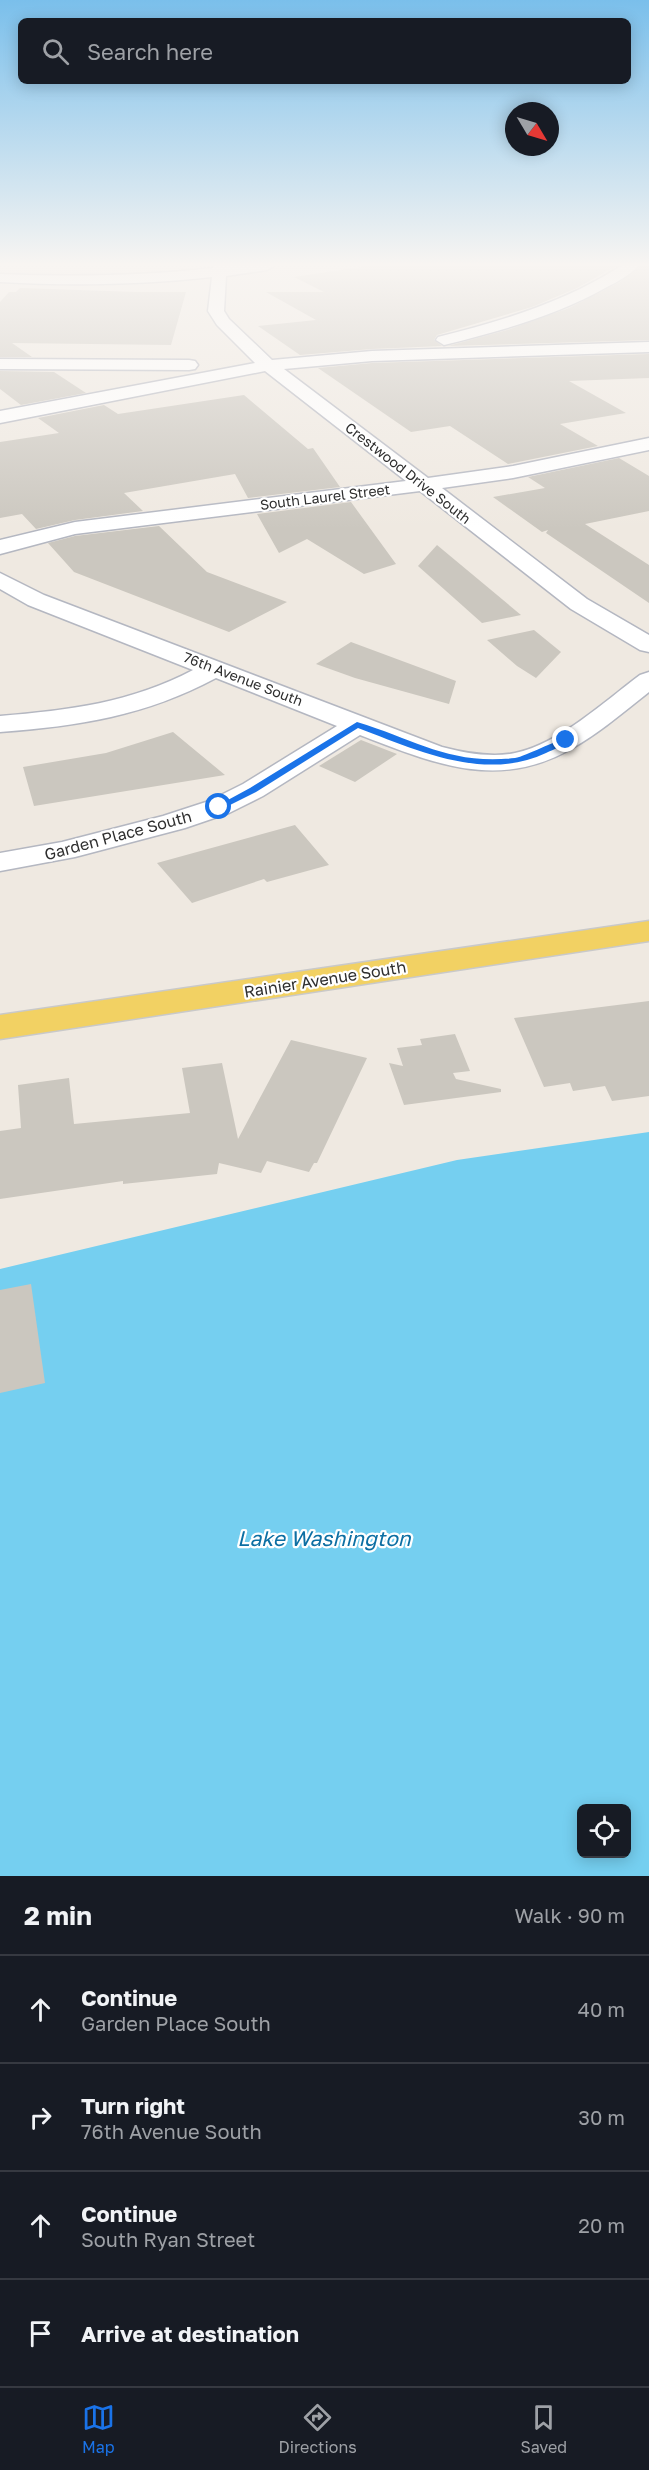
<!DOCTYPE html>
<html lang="en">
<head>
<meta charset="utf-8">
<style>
	body { margin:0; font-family:"Golos Text",sans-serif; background:#242831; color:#f1f3f6 }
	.controls { position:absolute; right:18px; bottom:18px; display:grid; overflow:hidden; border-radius:9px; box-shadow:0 3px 15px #0003 }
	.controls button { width:54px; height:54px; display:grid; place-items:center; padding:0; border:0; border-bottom:2px solid #363941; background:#171b24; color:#f1f3f6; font:30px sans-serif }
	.compass { position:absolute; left:505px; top:102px; width:54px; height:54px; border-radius:50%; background:#171b24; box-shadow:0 3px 15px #0003; rotate:128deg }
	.stop { position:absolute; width:18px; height:18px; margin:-14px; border:4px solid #1a73e8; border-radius:50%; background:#fff }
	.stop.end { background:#1a73e8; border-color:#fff; box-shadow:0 2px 6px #0008 }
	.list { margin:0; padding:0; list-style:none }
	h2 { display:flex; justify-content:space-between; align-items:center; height:78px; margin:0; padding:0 24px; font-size:26px }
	h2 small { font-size:20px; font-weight:400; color:#9ea1a6 }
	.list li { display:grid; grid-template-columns:39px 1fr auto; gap:18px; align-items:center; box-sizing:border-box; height:108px; padding:0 24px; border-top:2px solid #363941 }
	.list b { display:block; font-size:22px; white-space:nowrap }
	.list p { margin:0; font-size:20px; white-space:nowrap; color:#9ea1a6 }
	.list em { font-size:20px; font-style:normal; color:#9ea1a6 }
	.icon { flex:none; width:33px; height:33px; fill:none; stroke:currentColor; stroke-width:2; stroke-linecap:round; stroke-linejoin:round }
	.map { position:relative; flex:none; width:649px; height:1876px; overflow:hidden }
	.search { position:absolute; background:#171b24; box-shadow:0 3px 15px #0003; left:18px; right:18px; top:18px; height:66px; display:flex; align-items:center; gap:15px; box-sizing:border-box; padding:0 21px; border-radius:9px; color:#9ea1a6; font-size:22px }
	.sheet { height:510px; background:#171b24 }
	nav { display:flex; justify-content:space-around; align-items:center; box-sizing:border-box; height:84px; border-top:2px solid #363941; background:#171b24; font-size:16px; color:#9ea1a6 }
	nav a { display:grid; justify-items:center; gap:3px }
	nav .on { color:#1a73e8 }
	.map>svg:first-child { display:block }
</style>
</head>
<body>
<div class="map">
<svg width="649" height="1876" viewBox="0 0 649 1876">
	<rect width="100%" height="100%" fill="#efe9e1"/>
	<path fill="#75cff0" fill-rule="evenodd" d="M 649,1132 L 649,1876 L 0,1876 L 0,1269 L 457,1160 ZM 582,1808 L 626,1808 L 626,1854 L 582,1854 Z"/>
	<g fill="#cbc7bf">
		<path d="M 367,266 L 616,266 L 577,288 L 532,307 L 437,335 L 434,340 L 442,346 L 372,349 L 300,355 L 258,326 L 316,320 L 266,292 L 324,292 L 294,277 Z"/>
		<path d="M 640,266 L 649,266 L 649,340 L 448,346 L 507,330 L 569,308 L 620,282 Z"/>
		<path d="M 20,288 L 136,292 L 186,292 L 171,345 L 12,343 L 32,357 L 0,357 L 0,302 L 9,292 L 16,292 Z"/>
		<path d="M 649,354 L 649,378 L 569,381 L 626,413 L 560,424 L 598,446 L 508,464 L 450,426 L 411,432 L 318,368 L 372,363 Z"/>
		<path d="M 0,371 L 54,372 L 86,393 L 21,405 L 0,389 Z"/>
		<path d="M 244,395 L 308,449 L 313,448 L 340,487 L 248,498 L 235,474 L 124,493 L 143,511 L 75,520 L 36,529 L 22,514 L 0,518 L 0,442 L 59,433 L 38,418 L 104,405 L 118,414 Z"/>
		<path d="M 619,458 L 649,476 L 649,511 L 585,524 L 649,565 L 649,603 L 546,533 L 548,530 L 542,532 L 493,497 L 545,488 L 528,477 Z"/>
		<path d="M 351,502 L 396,564 L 364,574 L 307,539 L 279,553 L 257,514 Z"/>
		<path d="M 159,526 L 207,572 L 287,602 L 229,632 L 74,572 L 48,543 L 75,536 Z"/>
		<path d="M 437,545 L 521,615 L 482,623 L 418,566 Z"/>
		<path d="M 534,630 L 561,652 L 536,678 L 517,666 L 487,640 Z"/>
		<path d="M 351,642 L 456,681 L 449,704 L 355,678 L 316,664 Z"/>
		<path d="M 173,732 L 225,775 L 34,806 L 23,767 L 106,753 Z"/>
		<path d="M 361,740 L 397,754 L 355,782 L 319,766 Z"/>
		<path d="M 295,825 L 329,865 L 267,882 L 264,879 L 192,903 L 157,863 Z"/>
		<path d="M 649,1001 L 649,1096 L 612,1101 L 605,1086 L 573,1091 L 570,1083 L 544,1087 L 514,1018 Z"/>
		<path d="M 455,1034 L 470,1071 L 453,1073 L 456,1079 L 501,1089 L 501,1092 L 404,1105 L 389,1063 L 403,1066 L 397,1048 L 422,1045 L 420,1039 Z"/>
		<path d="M 291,1040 L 367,1058 L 317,1163 L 314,1163 L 309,1172 L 267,1161 L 261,1173 L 219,1163 L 217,1174 L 123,1184 L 123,1181 L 0,1199 L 0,1131 L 21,1128 L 18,1085 L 69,1078 L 74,1124 L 190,1113 L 182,1068 L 222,1063 L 238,1139 Z"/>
		<path d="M 31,1284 L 45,1383 L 0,1393 L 0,1290 Z"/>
	</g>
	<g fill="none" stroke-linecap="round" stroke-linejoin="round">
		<g stroke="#b4b7c1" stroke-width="3">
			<g id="minor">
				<path d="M 213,266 L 274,266 L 267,270 L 226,276 L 224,311 L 229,319 L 272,360 L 372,351 L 649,342 L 649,352 L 372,361 L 284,369 L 428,478 L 513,466 L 649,438 L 649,450 L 513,478 L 442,488 L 587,599 L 649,635 L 649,652 L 640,650 L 571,609 L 420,491 L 75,534 L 0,554 L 0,540 L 75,522 L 406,481 L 265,371 L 0,423 L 0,411 L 255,363 L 217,325 L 208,311 L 212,277 C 141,285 71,286 0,282 L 0,274 C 71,277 142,276 213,268 Z"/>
				<path d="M 621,266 L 638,266 C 630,275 617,282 607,287 C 556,316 500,331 444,345 L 436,340 L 438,337 C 502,321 565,302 621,266 Z"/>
				<path d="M 0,359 L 189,360 L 195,361 L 198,365 L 195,369 L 189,370 L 0,369 Z"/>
				<path d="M 0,573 L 44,595 L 442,747 C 465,753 491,758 515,753 C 559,744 605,701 640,675 L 649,672 L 649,692 C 624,712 599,733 571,749 C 497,791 433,763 360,735 L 263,796 L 229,813 L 185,828 L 75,857 L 0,871 L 0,853 L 62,842 L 163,816 L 209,801 L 243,784 L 337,726 L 216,678 C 145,716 79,726 0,732 L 0,716 C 70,710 130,703 193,670 L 28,605 L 0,589 Z"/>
			</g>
		</g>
		<g stroke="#c9c9c9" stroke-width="3">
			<path id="primary" d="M 649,921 L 649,941 L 0,1039 L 0,1015 Z"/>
		</g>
		<use href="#minor" fill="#fff" fill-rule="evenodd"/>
		<use href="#primary" fill="#f2d163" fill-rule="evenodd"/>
	</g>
	<linearGradient id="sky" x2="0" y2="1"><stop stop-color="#7abfeb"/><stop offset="0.5" stop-color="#f8f5f2"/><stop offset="1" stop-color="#f8f5f2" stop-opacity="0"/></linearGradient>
	<rect width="649" height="529" fill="url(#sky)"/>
	<path fill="#1a73e8" d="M 357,722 C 417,740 448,765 515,758 C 528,756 563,735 570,740 C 564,746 554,749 546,753 C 483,782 417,750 358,728 L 256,792 L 222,809 L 215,807 L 250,788 Z"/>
	<g text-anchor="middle" stroke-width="4.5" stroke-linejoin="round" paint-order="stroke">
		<g font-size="14" fill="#2e2e2e" stroke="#fff">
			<text transform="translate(408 473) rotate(38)" y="5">Crestwood Drive South</text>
			<text transform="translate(325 497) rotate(-7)" y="5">South Laurel Street</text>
			<text transform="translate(243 679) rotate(21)" y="5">76th Avenue South</text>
		</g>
		<g font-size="16" fill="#2e2e2e" stroke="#fff">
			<text transform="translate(118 835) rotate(-15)" y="6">Garden Place South</text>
			<text transform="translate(325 979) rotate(-9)" y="6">Rainier Avenue South</text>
		</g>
		<g font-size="21" font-style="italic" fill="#0d6fa3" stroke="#fff">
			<text x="324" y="1546">Lake Washington</text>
		</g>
	</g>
</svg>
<div class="controls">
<button><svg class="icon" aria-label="locate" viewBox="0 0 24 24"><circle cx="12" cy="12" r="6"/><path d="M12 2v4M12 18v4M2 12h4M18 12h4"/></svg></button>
</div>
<svg class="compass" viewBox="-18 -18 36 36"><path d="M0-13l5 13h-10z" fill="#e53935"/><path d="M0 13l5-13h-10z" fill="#9ea1a6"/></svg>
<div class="stop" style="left:219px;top:807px"></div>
<div class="stop end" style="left:566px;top:740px"></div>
<div class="search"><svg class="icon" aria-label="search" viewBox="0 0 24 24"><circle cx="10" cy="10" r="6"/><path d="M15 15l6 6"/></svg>Search here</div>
</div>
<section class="sheet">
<h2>2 min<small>Walk · 90 m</small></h2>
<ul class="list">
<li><svg class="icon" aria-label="ahead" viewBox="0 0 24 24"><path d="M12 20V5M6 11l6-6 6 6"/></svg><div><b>Continue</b><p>Garden Place South</p></div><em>40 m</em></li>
<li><svg class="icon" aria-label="right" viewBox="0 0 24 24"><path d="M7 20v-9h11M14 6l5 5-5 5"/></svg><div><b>Turn right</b><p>76th Avenue South</p></div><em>30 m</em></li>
<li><svg class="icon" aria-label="ahead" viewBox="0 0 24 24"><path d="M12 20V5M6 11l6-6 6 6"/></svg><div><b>Continue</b><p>South Ryan Street</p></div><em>20 m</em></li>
<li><svg class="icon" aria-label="arrive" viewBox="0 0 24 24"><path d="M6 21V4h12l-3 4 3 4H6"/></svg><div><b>Arrive at destination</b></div></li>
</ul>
</section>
<nav>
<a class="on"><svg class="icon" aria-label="map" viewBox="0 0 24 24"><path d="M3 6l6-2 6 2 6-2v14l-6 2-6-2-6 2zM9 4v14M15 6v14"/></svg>Map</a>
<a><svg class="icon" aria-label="directions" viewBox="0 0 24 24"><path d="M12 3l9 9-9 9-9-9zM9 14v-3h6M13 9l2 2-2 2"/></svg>Directions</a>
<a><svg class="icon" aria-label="saved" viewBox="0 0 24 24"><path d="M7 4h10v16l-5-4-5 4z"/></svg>Saved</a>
</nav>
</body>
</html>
